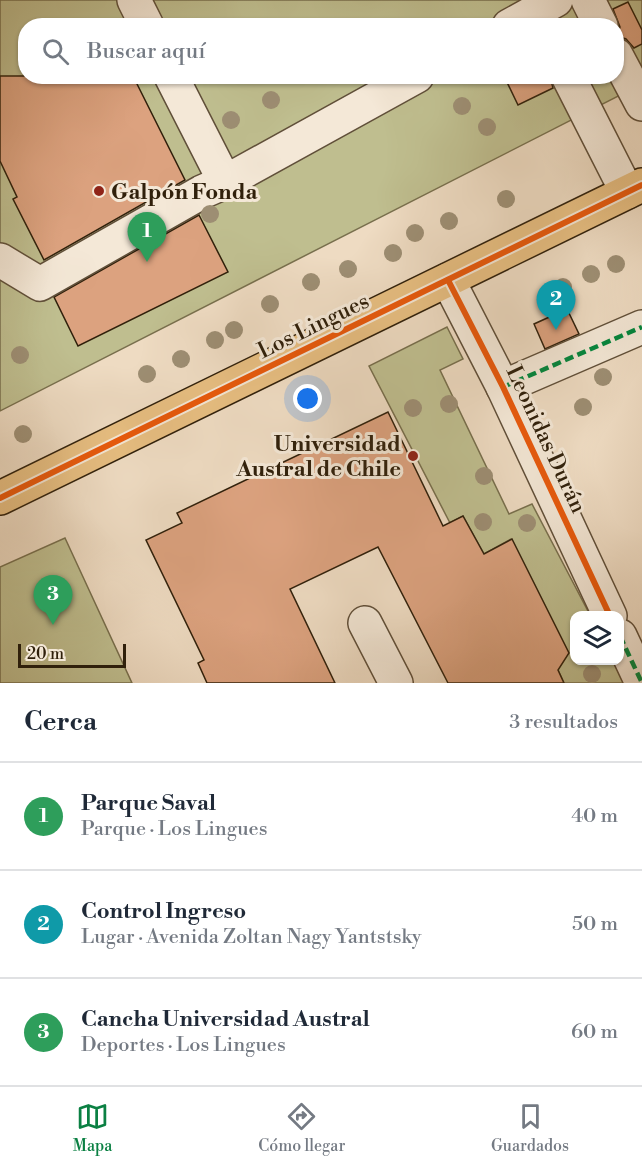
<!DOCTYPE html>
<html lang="es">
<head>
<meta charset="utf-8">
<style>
	body { margin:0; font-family:"Libre Bodoni",serif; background:#f6f6f7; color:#1f2937 }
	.controls { position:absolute; right:18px; bottom:18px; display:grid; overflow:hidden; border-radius:12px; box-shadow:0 2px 4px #0004 }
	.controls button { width:54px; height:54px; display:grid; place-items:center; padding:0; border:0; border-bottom:2px solid #e0e1e3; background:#fff; color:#1f2937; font:30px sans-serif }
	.scale { position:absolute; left:18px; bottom:15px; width:108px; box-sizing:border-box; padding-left:6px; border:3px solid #30200b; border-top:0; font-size:16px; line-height:21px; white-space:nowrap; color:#30200b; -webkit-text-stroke:4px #f4e8d7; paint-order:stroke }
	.you { position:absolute; left:308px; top:399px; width:21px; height:21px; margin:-15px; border:4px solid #fff; border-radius:50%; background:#1a73e8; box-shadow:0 0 0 9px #1a73e833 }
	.badge { display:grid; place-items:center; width:39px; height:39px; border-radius:50%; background:#0b8043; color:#fff; font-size:20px; font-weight:700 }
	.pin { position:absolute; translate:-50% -50px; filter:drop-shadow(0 2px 3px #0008) }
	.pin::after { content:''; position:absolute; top:32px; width:21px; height:18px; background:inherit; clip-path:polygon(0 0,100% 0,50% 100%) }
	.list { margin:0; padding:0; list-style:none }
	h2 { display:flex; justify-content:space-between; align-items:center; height:78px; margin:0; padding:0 24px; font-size:26px }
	h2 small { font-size:20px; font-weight:400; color:#747a83 }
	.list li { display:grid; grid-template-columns:39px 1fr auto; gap:18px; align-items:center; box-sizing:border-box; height:108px; padding:0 24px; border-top:2px solid #e0e1e3 }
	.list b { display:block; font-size:22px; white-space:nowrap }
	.list p { margin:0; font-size:20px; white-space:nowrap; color:#747a83 }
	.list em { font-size:20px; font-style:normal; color:#747a83 }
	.icon { flex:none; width:33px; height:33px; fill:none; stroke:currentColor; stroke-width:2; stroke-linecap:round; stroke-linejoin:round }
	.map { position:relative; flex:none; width:642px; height:683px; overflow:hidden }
	.search { position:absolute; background:#fff; box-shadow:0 2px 4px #0004; left:18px; right:18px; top:18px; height:66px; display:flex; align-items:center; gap:15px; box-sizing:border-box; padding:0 21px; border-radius:24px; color:#747a83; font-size:22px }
	.sheet { height:402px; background:#fff }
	nav { display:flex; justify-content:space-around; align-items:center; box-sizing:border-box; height:84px; border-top:2px solid #e0e1e3; background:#fff; font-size:16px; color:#747a83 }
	nav a { display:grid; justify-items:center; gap:3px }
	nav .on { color:#0b8043 }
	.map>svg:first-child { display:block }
</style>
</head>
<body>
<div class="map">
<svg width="642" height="683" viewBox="0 0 642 683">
	<rect width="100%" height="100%" fill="#eedbc2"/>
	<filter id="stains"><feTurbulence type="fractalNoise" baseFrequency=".00333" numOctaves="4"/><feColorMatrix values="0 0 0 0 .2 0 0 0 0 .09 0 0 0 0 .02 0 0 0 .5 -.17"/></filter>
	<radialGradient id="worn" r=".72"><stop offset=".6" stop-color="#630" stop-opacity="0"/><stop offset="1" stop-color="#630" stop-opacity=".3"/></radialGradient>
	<g fill="#bfbe8f" stroke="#786f4d" stroke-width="1.5" fill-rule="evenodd">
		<path d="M 0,0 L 642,0 L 642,84 L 0,411 ZM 26,26 L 616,26 L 616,76 L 26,76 Z"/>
		<path d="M 447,327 L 463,359 L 440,370 L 509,514 L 532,504 L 590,615 L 574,616 L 574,660 L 613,661 L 625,683 L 564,683 L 558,670 L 511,539 L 484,554 L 463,516 L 450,523 L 369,366 Z"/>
		<path d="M 65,538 L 132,683 L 0,683 L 0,567 Z"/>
	</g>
	<g fill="#dca27f" stroke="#30200b" stroke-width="1.5">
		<path d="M 628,2 L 642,30 L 642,44 L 634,48 L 626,39 L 617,36 L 620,27 L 613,9 Z"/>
		<path d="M 0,76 L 133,76 L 185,180 L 44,260 L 13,199 L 17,197 L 0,161 Z"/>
		<path d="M 504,76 L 550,76 L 553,88 L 518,105 Z"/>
		<path d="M 199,215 L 228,272 L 78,346 L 54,297 Z"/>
		<path d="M 567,309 L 579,334 L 545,349 L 534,324 Z"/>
		<path d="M 388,412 L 443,526 L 463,516 L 484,554 L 512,539 L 569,653 L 558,670 L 564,683 L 448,683 L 378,547 L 290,589 L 335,683 L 207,683 L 198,663 L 204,660 L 146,540 L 182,523 L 177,513 Z"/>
	</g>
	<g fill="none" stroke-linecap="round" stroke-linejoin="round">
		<g stroke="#604f39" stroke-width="36">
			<g id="minor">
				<path d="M 134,0 L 147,26"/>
				<path d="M 588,0 L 601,26"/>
				<path d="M 509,26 L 556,0"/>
				<path d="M 616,55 L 642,104"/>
				<path d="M 171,76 L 225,182 L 417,76"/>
				<path d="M 568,76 L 627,192"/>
				<path d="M 0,260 L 40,284 L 202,192 L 225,182"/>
				<path d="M 448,280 L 503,387 L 610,616"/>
				<path d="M 503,387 L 642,327"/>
				<path d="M 365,623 L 396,683"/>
				<path d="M 620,636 L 642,683"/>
			</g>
		</g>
		<g stroke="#30200b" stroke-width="36">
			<path id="major" d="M 0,498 L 642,185"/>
		</g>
		<use href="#minor" stroke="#f4e8d7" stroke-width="33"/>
		<use href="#major" stroke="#e7be81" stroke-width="33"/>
		<g stroke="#00873e" stroke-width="4.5" stroke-dasharray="9 4.5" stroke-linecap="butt">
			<path d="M 503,387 L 642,327"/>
			<path d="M 620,636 L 642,683"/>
		</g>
		<g stroke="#f4e8d7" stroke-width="10">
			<g id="cycleway">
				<path d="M 448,280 L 503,387 L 610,616"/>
				<path d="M 0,498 L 642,185"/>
			</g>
		</g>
		<use href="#cycleway" stroke="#e8590c" stroke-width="6"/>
	</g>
	<g fill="#9d8e73">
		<circle cx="271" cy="100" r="9"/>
		<circle cx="462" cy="106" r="9"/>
		<circle cx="231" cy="120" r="9"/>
		<circle cx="487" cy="127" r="9"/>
		<circle cx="506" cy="199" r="9"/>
		<circle cx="210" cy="214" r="9"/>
		<circle cx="449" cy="221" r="9"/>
		<circle cx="415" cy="233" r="9"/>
		<circle cx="393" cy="253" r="9"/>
		<circle cx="616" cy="264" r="9"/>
		<circle cx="348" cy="269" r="9"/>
		<circle cx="591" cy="274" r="9"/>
		<circle cx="311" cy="282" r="9"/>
		<circle cx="563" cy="287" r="9"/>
		<circle cx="270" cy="304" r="9"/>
		<circle cx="234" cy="330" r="9"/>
		<circle cx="215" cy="340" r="9"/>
		<circle cx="20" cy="355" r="9"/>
		<circle cx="181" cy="359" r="9"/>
		<circle cx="147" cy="374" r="9"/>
		<circle cx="603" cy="377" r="9"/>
		<circle cx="449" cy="404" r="9"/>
		<circle cx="583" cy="407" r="9"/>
		<circle cx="413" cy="408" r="9"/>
		<circle cx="23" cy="434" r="9"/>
		<circle cx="484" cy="476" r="9"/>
		<circle cx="483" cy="522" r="9"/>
		<circle cx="527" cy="523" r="9"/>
		<circle cx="592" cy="674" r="9"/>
	</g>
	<g fill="#8f2418" stroke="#f4e8d7" stroke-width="2">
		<circle cx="99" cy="191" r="6"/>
		<circle cx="413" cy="456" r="6"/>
	</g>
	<g text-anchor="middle" stroke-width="6" stroke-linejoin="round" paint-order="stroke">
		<g font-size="22" font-weight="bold" fill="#30200b" stroke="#f4e8d7" text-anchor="start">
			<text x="111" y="199">Galpón Fonda</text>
			<text x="401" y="451" text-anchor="end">Universidad<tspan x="401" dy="25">Austral de Chile</tspan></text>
		</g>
		<g font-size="22" fill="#30200b" stroke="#f4e8d7">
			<text transform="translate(313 325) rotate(-26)" y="8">Los Lingues</text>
			<text transform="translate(547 439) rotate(65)" y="8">Leonidas Durán</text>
		</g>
	</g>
	<rect width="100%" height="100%" filter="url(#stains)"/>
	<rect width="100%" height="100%" fill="url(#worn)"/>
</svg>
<div class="controls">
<button><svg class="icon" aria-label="layers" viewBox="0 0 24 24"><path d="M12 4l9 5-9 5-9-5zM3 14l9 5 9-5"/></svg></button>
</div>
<div class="scale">20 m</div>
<div class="you"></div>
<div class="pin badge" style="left:147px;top:262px;background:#2e9e5b">1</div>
<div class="pin badge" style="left:556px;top:330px;background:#0f9aa8">2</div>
<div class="pin badge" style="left:53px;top:625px;background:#2e9e5b">3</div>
<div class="search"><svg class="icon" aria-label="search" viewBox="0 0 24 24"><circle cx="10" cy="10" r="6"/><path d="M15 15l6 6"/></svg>Buscar aquí</div>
</div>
<section class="sheet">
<h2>Cerca<small>3 resultados</small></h2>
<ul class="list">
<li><span class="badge" style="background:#2e9e5b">1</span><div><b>Parque Saval</b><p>Parque · Los Lingues</p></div><em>40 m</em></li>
<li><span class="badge" style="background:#0f9aa8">2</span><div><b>Control Ingreso</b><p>Lugar · Avenida Zoltan Nagy Yantstsky</p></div><em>50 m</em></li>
<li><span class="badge" style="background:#2e9e5b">3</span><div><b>Cancha Universidad Austral</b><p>Deportes · Los Lingues</p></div><em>60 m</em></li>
</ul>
</section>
<nav>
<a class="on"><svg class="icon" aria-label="map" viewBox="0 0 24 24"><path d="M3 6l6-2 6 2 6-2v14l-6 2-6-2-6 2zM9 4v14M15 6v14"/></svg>Mapa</a>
<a><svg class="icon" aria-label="directions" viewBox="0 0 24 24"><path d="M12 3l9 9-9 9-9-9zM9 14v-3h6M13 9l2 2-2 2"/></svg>Cómo llegar</a>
<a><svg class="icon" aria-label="saved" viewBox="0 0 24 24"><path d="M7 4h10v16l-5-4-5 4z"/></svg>Guardados</a>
</nav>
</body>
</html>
